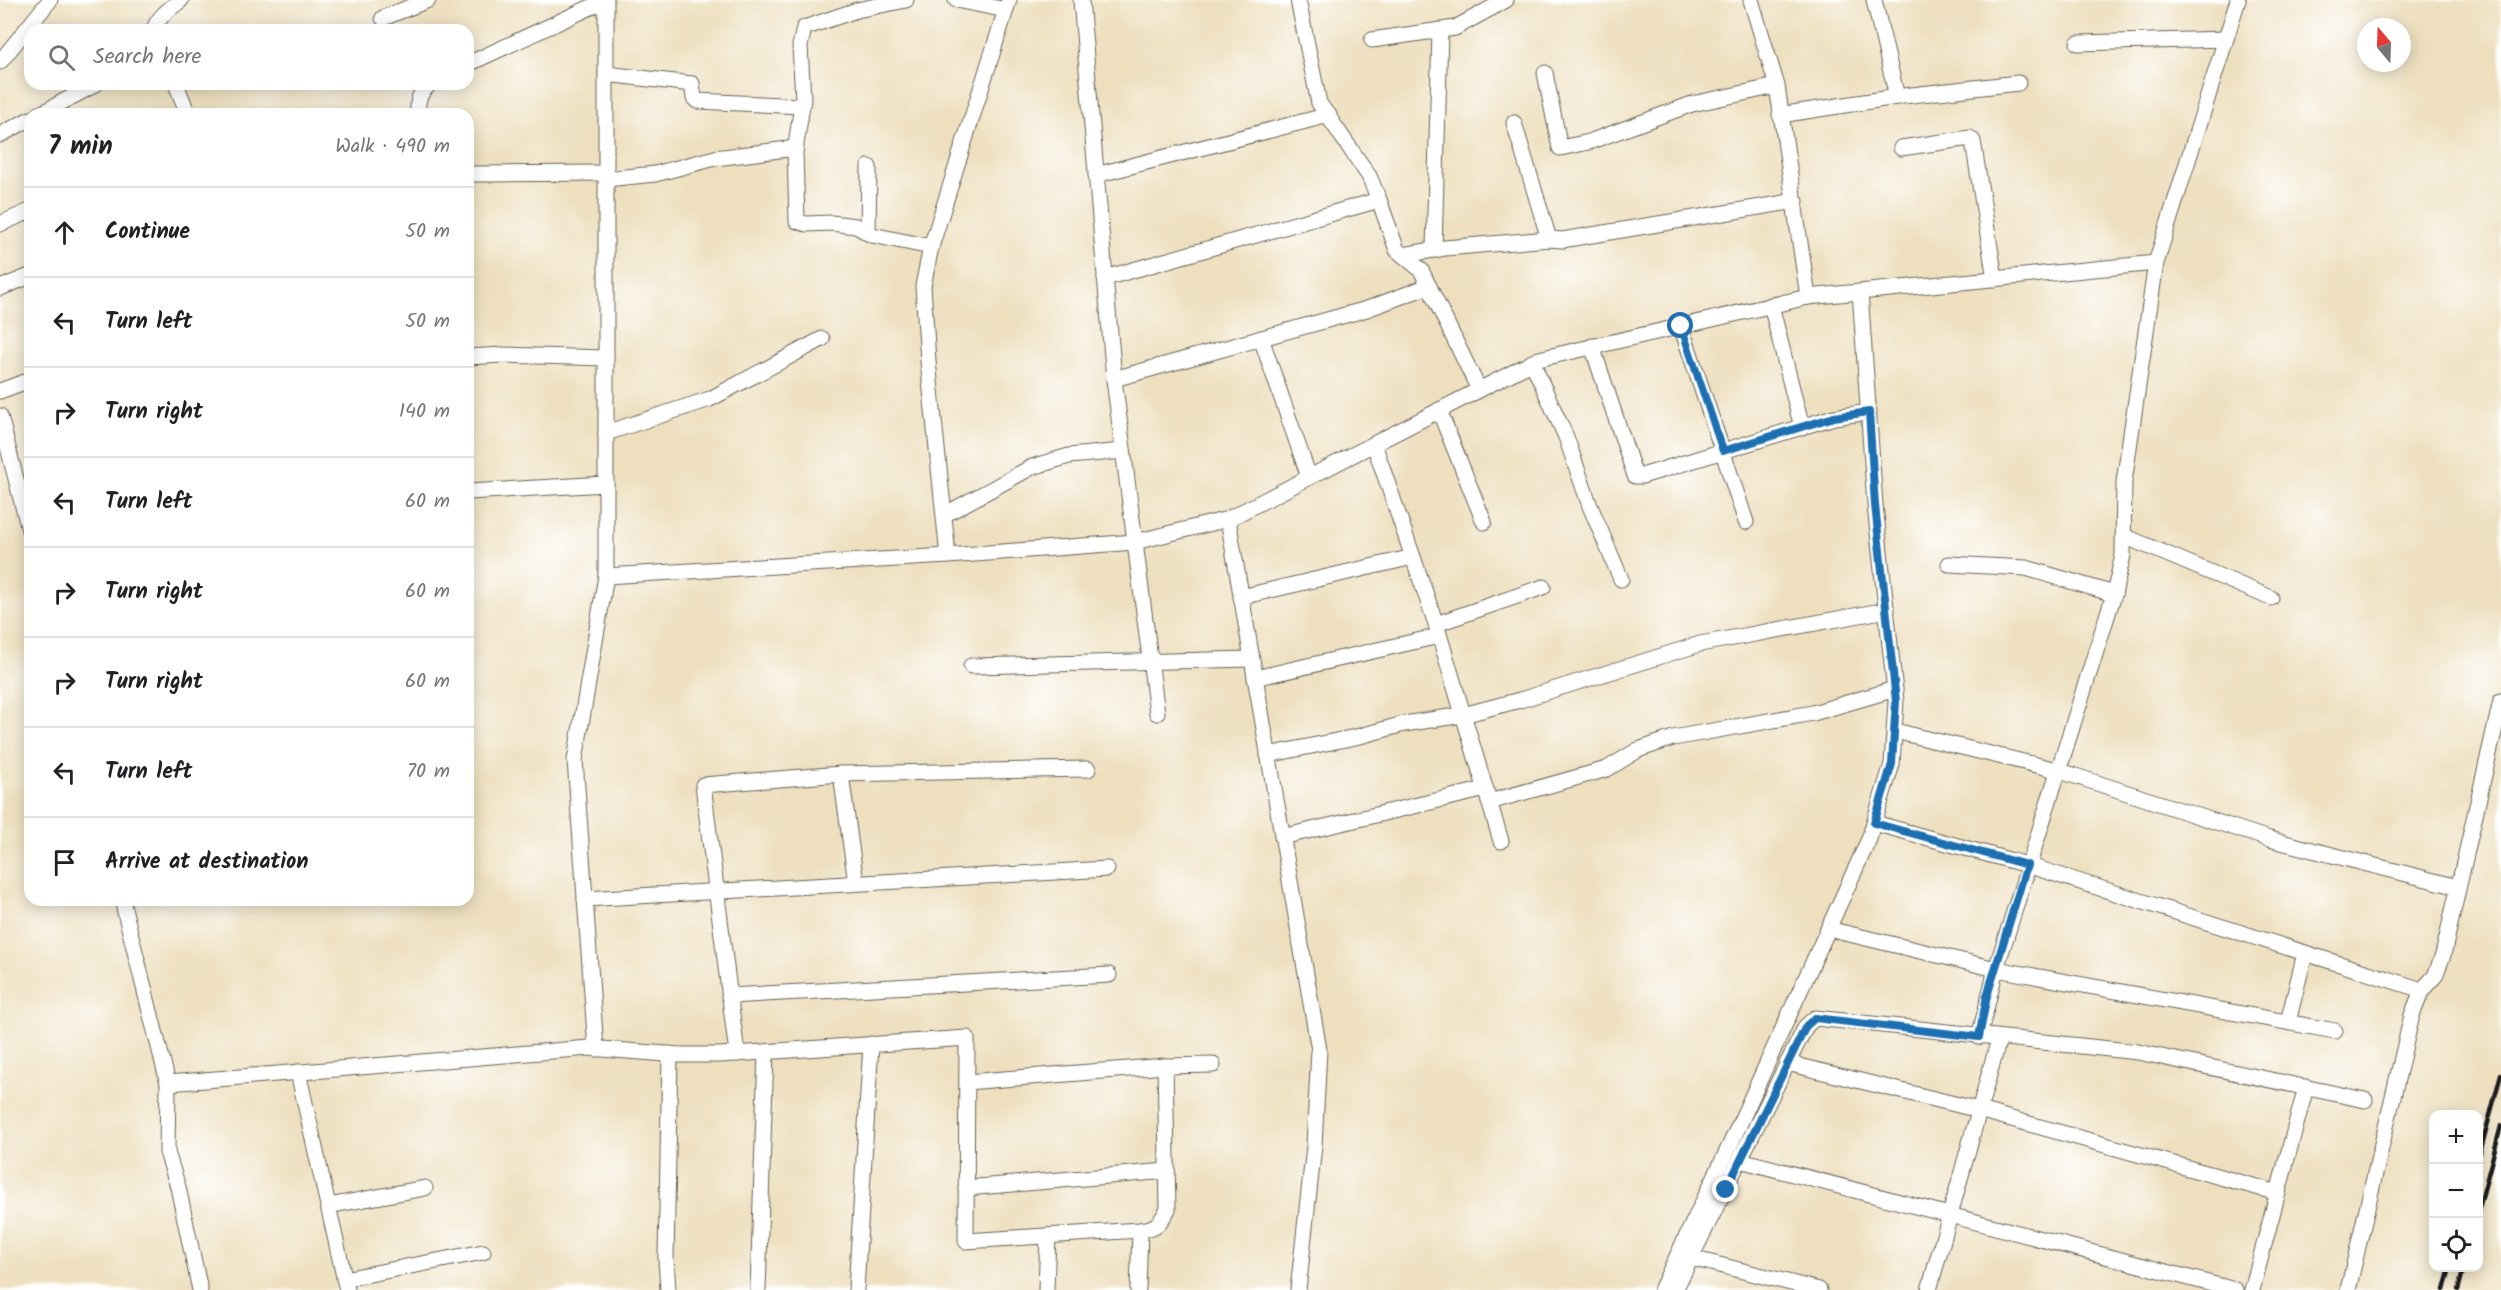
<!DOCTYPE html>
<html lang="en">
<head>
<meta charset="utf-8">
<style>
	body { margin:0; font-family:Kalam,sans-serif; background:#f2f2f2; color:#202124 }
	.controls { position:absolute; right:18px; bottom:18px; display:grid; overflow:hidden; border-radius:12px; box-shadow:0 3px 15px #0003 }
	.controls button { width:54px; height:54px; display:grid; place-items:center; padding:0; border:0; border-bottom:2px solid #e0e0e0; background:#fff; color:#202124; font:30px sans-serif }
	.compass { position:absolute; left:2357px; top:18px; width:54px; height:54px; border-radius:50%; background:#fff; box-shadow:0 3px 15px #0003; rotate:341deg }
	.stop { position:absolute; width:18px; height:18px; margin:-14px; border:4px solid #1f6fb2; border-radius:50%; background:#fff }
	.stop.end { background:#1f6fb2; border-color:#fff; box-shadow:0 2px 6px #0008 }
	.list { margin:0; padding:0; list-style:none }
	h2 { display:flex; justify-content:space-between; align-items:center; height:78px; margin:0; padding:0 24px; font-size:26px }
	h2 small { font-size:20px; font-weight:400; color:#757577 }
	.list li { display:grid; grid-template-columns:39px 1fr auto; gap:18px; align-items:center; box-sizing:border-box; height:90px; padding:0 24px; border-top:2px solid #e0e0e0 }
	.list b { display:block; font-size:22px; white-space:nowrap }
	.list em { font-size:20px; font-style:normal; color:#757577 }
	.icon { flex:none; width:33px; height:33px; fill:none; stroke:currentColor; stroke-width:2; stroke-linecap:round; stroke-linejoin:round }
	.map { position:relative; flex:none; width:2501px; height:1290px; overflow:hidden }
	.search { position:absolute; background:#fff; box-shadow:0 3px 15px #0003; left:24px; top:24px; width:450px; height:66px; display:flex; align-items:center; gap:15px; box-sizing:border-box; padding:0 21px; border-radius:18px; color:#757577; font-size:22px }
	.panel { position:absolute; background:#fff; box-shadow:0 3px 15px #0003; left:24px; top:108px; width:450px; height:798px; border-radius:18px }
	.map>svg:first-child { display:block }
</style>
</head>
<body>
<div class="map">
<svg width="2501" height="1290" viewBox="0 0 2501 1290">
	<rect width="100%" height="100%" fill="#fff"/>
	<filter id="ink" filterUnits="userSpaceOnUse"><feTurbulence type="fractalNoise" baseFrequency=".0167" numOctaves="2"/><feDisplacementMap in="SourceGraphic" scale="12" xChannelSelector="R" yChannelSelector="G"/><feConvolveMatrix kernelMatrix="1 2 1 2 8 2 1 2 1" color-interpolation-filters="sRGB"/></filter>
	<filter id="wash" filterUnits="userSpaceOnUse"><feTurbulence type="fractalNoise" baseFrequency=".008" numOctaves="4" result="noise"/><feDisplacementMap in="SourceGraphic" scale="24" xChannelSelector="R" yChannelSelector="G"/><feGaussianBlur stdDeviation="1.35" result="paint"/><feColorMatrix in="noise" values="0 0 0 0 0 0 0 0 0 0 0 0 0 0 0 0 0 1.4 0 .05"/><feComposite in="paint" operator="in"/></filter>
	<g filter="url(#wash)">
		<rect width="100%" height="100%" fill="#eee0bf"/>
	</g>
	<g filter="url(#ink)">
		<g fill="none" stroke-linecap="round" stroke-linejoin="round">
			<g stroke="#666155" stroke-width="17">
				<g id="street">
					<path d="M 906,0 L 857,10 L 804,28 L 800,46 L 803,99 L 795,151 L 797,221 L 806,224 L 831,223 L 856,226 L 872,235 L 931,247"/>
					<path d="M 956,0 L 1006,10"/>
					<path d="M 1081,0 L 1114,379 L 1157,713"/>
					<path d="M 1751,0 L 1777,86 L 1808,297 L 2156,263 L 2238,0"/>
					<path d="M 1874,0 L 1897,97"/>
					<path d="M 383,18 L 428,0"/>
					<path d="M 154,30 C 157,17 171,8 181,0"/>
					<path d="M 1372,40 L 1455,28 L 1506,0"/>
					<path d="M 2078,43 L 2226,39"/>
					<path d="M 0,62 L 50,0"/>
					<path d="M 468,64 L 606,0 L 606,576"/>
					<path d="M 1545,73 L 1560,148 L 1589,142 L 1692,104 L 1777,86"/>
					<path d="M 606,74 L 692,84 L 694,98 L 697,101 L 801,106"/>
					<path d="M 176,84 L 188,114"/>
					<path d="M 40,114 L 96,84"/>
					<path d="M 418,114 C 417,99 419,94 430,84"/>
					<path d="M 1780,115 L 1903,96 L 2018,83"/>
					<path d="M 1514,123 L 1549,239"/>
					<path d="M 0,135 L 30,119"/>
					<path d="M 1901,148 L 1970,138 L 1973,141 L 1995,279"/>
					<path d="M 468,174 L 606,173"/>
					<path d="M 1096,175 L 1329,115"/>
					<path d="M 606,179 L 655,174 L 715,158 L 796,148"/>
					<path d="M 1379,200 L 1397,250 L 1421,270 L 1479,390"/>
					<path d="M 0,224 L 30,211"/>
					<path d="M 868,233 L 869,167"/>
					<path d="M 1434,250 L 1440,31"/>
					<path d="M 1403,255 L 1445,248 L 1549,239 L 1562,240 L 1796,201"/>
					<path d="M 1105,278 L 1379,200 L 1369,176 L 1319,103 L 1298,0"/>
					<path d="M 0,288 L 30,276"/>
					<path d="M 1771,305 L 1802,428"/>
					<path d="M 1681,326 L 1746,522"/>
					<path d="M 1261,338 L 1309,477"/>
					<path d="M 1592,346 L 1635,476 L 1642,476 L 1834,417 L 1869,412"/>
					<path d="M 468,357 L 503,355 L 606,358"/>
					<path d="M 1532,362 L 1566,437 L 1590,506 L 1621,579"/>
					<path d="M 1114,379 L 1367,309 L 1429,286"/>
					<path d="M 0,391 L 30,380"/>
					<path d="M 1439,410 L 1484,522"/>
					<path d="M 0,416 L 30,534"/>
					<path d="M 606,433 L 710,399 L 822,339"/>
					<path d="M 1374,444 L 1436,624 L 1501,841"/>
					<path d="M 468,492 L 606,484"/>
					<path d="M 944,515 L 1032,467 L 1069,456 L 1123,451"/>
					<path d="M 1228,519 L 1319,1050 L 1314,1146 L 1298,1290"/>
					<path d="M 2124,536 L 2271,598"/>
					<path d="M 948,556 L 928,361 L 923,286 L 931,247 L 1009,0"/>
					<path d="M 1949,564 L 2026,568 L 2114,594"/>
					<path d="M 1241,597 L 1413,557"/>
					<path d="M 1436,624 L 1543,587"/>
					<path d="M 971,666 L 1251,659"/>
					<path d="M 1255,678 L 1439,636"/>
					<path d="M 1895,731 L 2057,770 L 2269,839 L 2458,887"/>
					<path d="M 1268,755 L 1360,736 L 1404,724 L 1463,715 L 1520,700 L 1700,644 L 1887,610"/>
					<path d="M 841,774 L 856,883"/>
					<path d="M 1489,802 L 1607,769 L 1638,750 L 1673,738 L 1813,713 L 1895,689"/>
					<path d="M 1874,823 L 2027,865 L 2422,990"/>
					<path d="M 1282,837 L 1486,789"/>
					<path d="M 585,899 L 1107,869"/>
					<path d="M 122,900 L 168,1083 L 167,1152 L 178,1187 L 200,1290"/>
					<path d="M 1828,929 L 1996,969 L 2335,1031"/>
					<path d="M 729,996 L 1109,975"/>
					<path d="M 2288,1022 L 2305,953"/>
					<path d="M 1979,1037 L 1996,969 L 2114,594 L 2123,555 L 2124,482 L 2156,263"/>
					<path d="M 596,1049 L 575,760 L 606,576 L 948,556 L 1135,542 L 1228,519 L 1539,359 L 1808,297"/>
					<path d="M 737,1054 L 703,785 L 841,774 L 1088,769"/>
					<path d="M 1787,1063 L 1979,1110 L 2278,1193"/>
					<path d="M 298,1072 L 347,1290"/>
					<path d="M 967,1082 L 1165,1066 L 1213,1065"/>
					<path d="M 168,1083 L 589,1048 L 679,1055 L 720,1055 L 967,1038 L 966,1241 L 1140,1230 C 1157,1228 1160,1223 1168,1209 L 1165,1066"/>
					<path d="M 1740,1160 L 2235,1290"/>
					<path d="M 966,1188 L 1167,1171"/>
					<path d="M 328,1206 L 425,1188"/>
					<path d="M 1691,1258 L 1819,1290"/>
					<path d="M 344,1279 L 483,1252"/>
					<path d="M 668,1290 L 666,1259 L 670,1054"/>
					<path d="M 758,1290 L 766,1052"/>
					<path d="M 856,1290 L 871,1044"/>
					<path d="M 1046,1290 L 1048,1236"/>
					<path d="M 1138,1290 L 1140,1230"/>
					<path d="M 1661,1290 L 1730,1145 L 1869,839 L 1892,764 L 1896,701 L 1875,505 L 1860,292"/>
					<path d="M 1675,1290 L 1806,1026 L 1815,1018 L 2138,1052 L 2365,1100"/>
					<path d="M 1929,1290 L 1999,1039"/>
					<path d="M 2252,1290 L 2306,1087"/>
					<path d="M 2348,1290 L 2412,1015 L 2422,990 L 2435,976 L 2443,955 L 2501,701"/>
				</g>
			</g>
			<use href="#street" stroke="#fff" stroke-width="15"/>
			<g stroke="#1c1c1c" stroke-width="4.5">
				<path d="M 2478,1160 L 2501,1074"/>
				<path d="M 2478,1212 L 2501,1126"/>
				<path d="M 2444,1290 L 2450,1268"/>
				<path d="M 2458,1290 L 2464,1268"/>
			</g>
		</g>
	</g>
	<g fill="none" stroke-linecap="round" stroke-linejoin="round" filter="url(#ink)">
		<path stroke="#1f6fb2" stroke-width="8" d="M 1681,326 L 1723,451 L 1834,417 L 1869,412 L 1875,505 L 1896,701 L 1892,764 L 1874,823 L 2027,865 L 1987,996 L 1979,1037 L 1815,1018 L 1806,1026 L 1726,1190"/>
	</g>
</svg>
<div class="controls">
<button>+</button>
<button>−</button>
<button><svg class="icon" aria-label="locate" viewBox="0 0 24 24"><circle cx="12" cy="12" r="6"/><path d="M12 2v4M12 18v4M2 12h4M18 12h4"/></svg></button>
</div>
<svg class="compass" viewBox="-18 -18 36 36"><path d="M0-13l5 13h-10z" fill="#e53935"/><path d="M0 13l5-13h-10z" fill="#757577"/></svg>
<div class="stop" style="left:1681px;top:326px"></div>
<div class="stop end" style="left:1726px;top:1190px"></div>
<div class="search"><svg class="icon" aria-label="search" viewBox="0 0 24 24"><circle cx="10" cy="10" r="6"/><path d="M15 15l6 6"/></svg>Search here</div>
<section class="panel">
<h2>7 min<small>Walk · 490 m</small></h2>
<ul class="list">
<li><svg class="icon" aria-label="ahead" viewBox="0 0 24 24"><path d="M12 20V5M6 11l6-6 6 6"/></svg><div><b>Continue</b></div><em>50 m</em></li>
<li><svg class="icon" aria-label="left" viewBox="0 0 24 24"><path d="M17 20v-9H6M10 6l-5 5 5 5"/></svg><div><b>Turn left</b></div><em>50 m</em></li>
<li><svg class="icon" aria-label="right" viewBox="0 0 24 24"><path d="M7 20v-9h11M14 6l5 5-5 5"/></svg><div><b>Turn right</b></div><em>140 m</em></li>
<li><svg class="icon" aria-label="left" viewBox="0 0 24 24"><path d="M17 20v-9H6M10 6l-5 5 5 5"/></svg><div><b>Turn left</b></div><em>60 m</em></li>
<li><svg class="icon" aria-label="right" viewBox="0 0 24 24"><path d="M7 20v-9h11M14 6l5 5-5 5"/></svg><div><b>Turn right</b></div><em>60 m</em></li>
<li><svg class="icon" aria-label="right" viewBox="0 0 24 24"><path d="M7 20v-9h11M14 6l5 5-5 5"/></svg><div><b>Turn right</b></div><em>60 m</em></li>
<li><svg class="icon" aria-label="left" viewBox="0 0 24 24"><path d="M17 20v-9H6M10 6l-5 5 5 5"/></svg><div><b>Turn left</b></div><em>70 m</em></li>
<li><svg class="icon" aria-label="arrive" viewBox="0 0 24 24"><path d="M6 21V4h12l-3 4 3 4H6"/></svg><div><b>Arrive at destination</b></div></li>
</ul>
</section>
</div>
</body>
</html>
